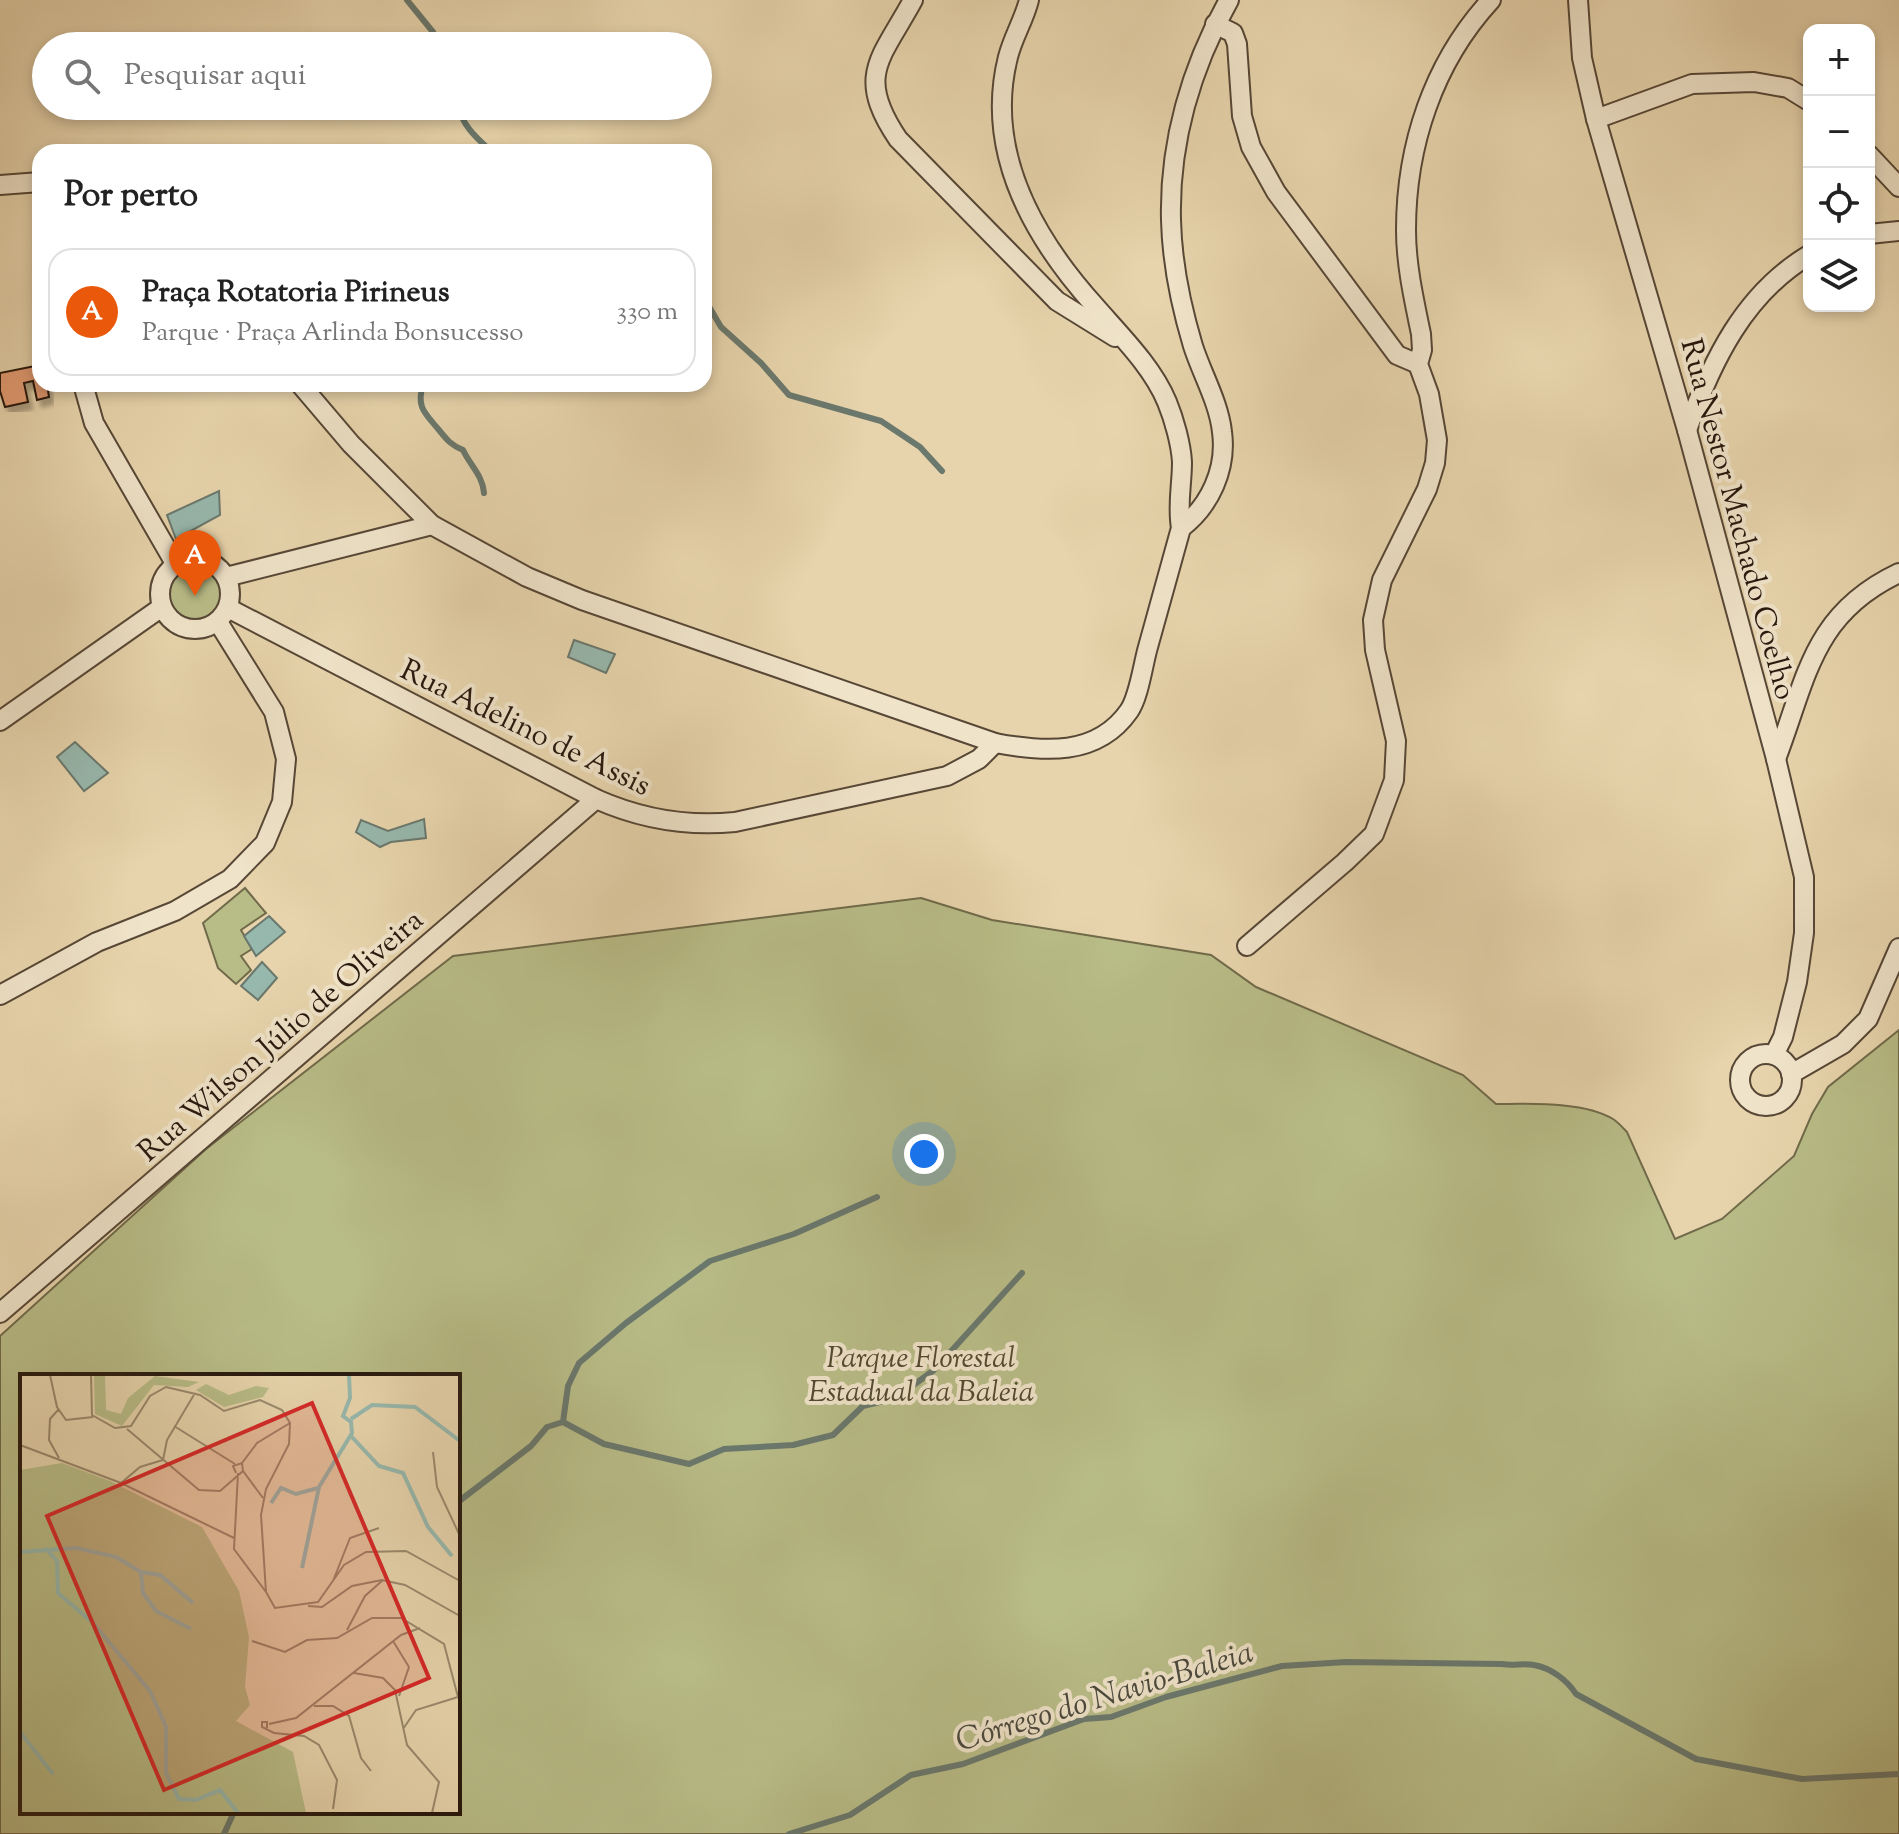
<!DOCTYPE html>
<html lang="pt">
<head>
<meta charset="utf-8">
<style>
	body { margin:0; font-family:"Sorts Mill Goudy",serif; background:#f6f6f6; color:#222 }
	.controls { position:absolute; right:24px; top:24px; display:grid; overflow:hidden; border-radius:16px; box-shadow:0 4px 12px #0003 }
	.controls button { width:72px; height:72px; display:grid; place-items:center; padding:0; border:0; border-bottom:2px solid #e0e0e0; background:#fff; color:#222; font:40px sans-serif }
	.you { position:absolute; left:924px; top:1154px; width:28px; height:28px; margin:-20px; border:6px solid #fff; border-radius:50%; background:#1a73e8; box-shadow:0 0 0 12px #1a73e833 }
	.badge { display:grid; place-items:center; width:52px; height:52px; border-radius:50%; background:#ea580c; color:#fff; font-size:26px; font-weight:700 }
	.pin { position:absolute; translate:-50% -66px; filter:drop-shadow(0 2px 4px #0008) }
	.pin::after { content:''; position:absolute; top:42px; width:28px; height:24px; background:inherit; clip-path:polygon(0 0,100% 0,50% 100%) }
	.list { margin:0; padding:0; list-style:none }
	h2 { display:flex; justify-content:space-between; align-items:center; height:104px; margin:0; padding:0 32px; font-size:34px }
	h2 small { font-size:26px; font-weight:400; color:#767676 }
	.list li { display:grid; grid-template-columns:52px 1fr auto; gap:24px; align-items:center; box-sizing:border-box; height:128px; margin:0 16px 16px; padding:0 16px; border:2px solid #e0e0e0; border-radius:24px }
	.list b { display:block; font-size:30px; white-space:nowrap }
	.list p { margin:0; font-size:26px; white-space:nowrap; color:#767676 }
	.list em { font-size:26px; font-style:normal; color:#767676 }
	.icon { flex:none; width:44px; height:44px; fill:none; stroke:currentColor; stroke-width:2; stroke-linecap:round; stroke-linejoin:round }
	.map { position:relative; flex:none; width:1899px; height:1834px; overflow:hidden }
	.search { position:absolute; background:#fff; box-shadow:0 4px 12px #0003; left:32px; top:32px; width:680px; height:88px; display:flex; align-items:center; gap:20px; box-sizing:border-box; padding:0 28px; border-radius:44px; color:#767676; font-size:30px }
	.panel { position:absolute; background:#fff; box-shadow:0 4px 12px #0003; left:32px; top:144px; width:680px; height:248px; border-radius:24px }
	.map>svg:first-child { display:block }
</style>
</head>
<body>
<div class="map">
<svg width="1899" height="1834" viewBox="0 0 1899 1834">
	<defs>
		<filter id="shadow"><feDropShadow dx="4.5" dy="7" stdDeviation="2" flood-color="#0004"/></filter>
	</defs>
	<rect width="100%" height="100%" fill="#e7d4ac"/>
	<filter id="stains"><feTurbulence type="fractalNoise" baseFrequency=".0025" numOctaves="4"/><feColorMatrix values="0 0 0 0 .2 0 0 0 0 .09 0 0 0 0 .02 0 0 0 .5 -.17"/></filter>
	<radialGradient id="worn" r=".72"><stop offset=".6" stop-color="#630" stop-opacity="0"/><stop offset="1" stop-color="#630" stop-opacity=".3"/></radialGradient>
	<g fill="#b8bc87" stroke="#706a4a" stroke-width="2" fill-rule="evenodd">
		<circle cx="195" cy="595" r="32"/>
		<path d="M 245,888 L 266,913 L 241,930 L 252,949 L 241,956 L 251,970 L 236,984 L 218,968 L 203,923 Z"/>
		<path d="M 921,898 L 992,920 L 1211,955 L 1256,987 L 1463,1075 L 1496,1104 C 1529,1104 1584,1101 1613,1119 C 1618,1122 1623,1128 1627,1132 L 1675,1239 L 1722,1219 L 1794,1156 L 1812,1114 L 1828,1087 L 1899,1030 L 1899,1834 L 0,1834 L 0,1336 L 206,1149 L 453,956 ZM 22,1376 L 458,1376 L 458,1812 L 22,1812 Z"/>
	</g>
	<g fill="#97b8ad" stroke="#6a786d" stroke-width="2">
		<path d="M 219,491 L 220,515 L 176,539 L 167,515 Z"/>
		<path d="M 574,640 L 615,654 L 606,673 L 568,657 Z"/>
		<path d="M 75,742 L 108,773 L 84,791 L 57,757 Z"/>
		<path d="M 424,819 L 426,838 L 391,842 L 380,847 L 356,832 L 361,820 L 388,831 Z"/>
		<path d="M 269,916 L 285,932 L 256,956 L 244,936 Z"/>
		<path d="M 262,962 L 277,978 L 258,1000 L 241,986 Z"/>
	</g>
	<g fill="none" stroke-linecap="round" stroke-linejoin="round">
		<g stroke="#6a786d" stroke-width="6">
			<path d="M 407,0 L 433,32 L 439,46"/>
			<path d="M 459,106 C 461,125 478,139 492,152"/>
			<path d="M 704,298 L 721,327 L 761,363 L 789,395 L 881,421 L 920,447 L 942,471"/>
			<path d="M 423,384 C 416,408 425,413 439,430 C 447,440 451,445 463,450 C 470,465 483,476 484,493"/>
			<path d="M 563,1422 L 604,1444 L 689,1464 L 724,1449 L 793,1445 L 833,1435 L 863,1406 L 896,1398 L 934,1370 L 1022,1273"/>
			<path d="M 458,1502 L 531,1446 L 547,1427 L 563,1422 L 568,1386 L 579,1363 L 626,1323 L 710,1261 L 794,1234 L 877,1197"/>
			<path d="M 224,1834 L 234,1812"/>
			<path d="M 789,1834 L 850,1815 L 911,1775 L 963,1764 L 1084,1719 L 1111,1717 L 1166,1697 L 1282,1666 L 1346,1662 L 1502,1664 C 1513,1666 1524,1663 1534,1665 C 1551,1668 1567,1680 1576,1694 L 1696,1759 L 1802,1779 L 1899,1774"/>
		</g>
	</g>
	<path fill="#e39b72" stroke="#27180e" stroke-width="2" filter="url(#shadow)" d="M 40,365 L 40,384 L 47,384 L 49,397 L 37,400 L 33,381 L 24,383 L 28,402 L 5,407 L 0,391 L 0,373 Z"/>
	<g fill="none" stroke-linecap="round" stroke-linejoin="round">
		<g stroke="#574736" stroke-width="22">
			<g id="minor">
				<path d="M 913,0 C 881,59 855,75 898,139 L 1057,301 L 1115,337"/>
				<path d="M 1578,0 L 1582,58 L 1596,119 L 1687,430 L 1776,759 L 1804,877 L 1804,933 L 1797,982 L 1783,1037 L 1774,1055"/>
				<path d="M 1215,24 L 1233,33 L 1237,44 L 1242,116 L 1251,147 L 1276,192 L 1397,355 L 1418,364"/>
				<path d="M 1596,119 L 1692,84 L 1754,82 L 1788,88 L 1809,101"/>
				<path d="M 1869,155 L 1899,187"/>
				<path d="M 0,185 L 40,182"/>
				<path d="M 1869,234 L 1899,231"/>
				<path d="M 83,384 L 94,423 L 176,565"/>
				<path d="M 300,384 L 351,444 L 432,525 L 527,577 L 582,600 L 995,743 C 1043,752 1097,757 1129,711 C 1139,697 1143,664 1148,647 C 1159,607 1170,568 1181,528 C 1177,505 1182,485 1182,462 C 1181,444 1174,419 1167,402 C 1152,366 1120,335 1094,305 C 1033,237 984,152 1008,57 C 1013,37 1024,20 1029,0"/>
				<path d="M 1687,430 C 1712,361 1744,294 1809,255"/>
				<path d="M 1181,528 C 1210,506 1227,469 1222,432 C 1219,403 1202,374 1193,346 C 1181,306 1172,262 1171,220 C 1169,143 1191,67 1229,0"/>
				<circle cx="195" cy="594" r="35"/>
				<path d="M 226,577 L 432,525"/>
				<path d="M 228,608 L 596,799 C 641,819 685,827 735,822 L 947,776 L 979,759 L 995,743"/>
				<path d="M 0,721 L 162,607"/>
				<path d="M 1776,759 C 1807,678 1812,614 1899,573"/>
				<path d="M 1247,946 L 1345,862 L 1374,834 L 1394,780 L 1396,741 L 1375,650 L 1373,620 L 1382,580 L 1427,489 L 1435,463 L 1437,440 L 1429,394 L 1418,364 L 1422,350 L 1421,334 C 1414,300 1406,265 1406,230 C 1406,146 1433,63 1491,0"/>
				<path d="M 0,995 L 97,942 L 175,911 L 230,879 L 265,843 L 282,802 L 286,759 L 274,712 L 218,622"/>
				<circle cx="1766" cy="1080" r="26"/>
				<path d="M 1791,1074 L 1843,1044 L 1868,1019 L 1899,948"/>
				<path d="M 0,1313 L 596,799"/>
			</g>
		</g>
		<use href="#minor" stroke="#efe3c9" stroke-width="18"/>
	</g>
	<g text-anchor="middle" stroke-width="8" stroke-linejoin="round" paint-order="stroke">
		<g font-size="30" fill="#27180e" stroke="#efe3c9">
			<text transform="translate(1739 519) rotate(75)" y="10">Rua Nestor Machado Coelho</text>
			<text transform="translate(526 727) rotate(26)" y="10">Rua Adelino de Assis</text>
			<text transform="translate(280 1035) rotate(-41)" y="10">Rua Wilson Júlio de Oliveira</text>
		</g>
		<g font-size="30" font-style="italic" fill="#524932" stroke="#efe3c9">
			<text x="921" y="1367">Parque Florestal<tspan x="921" dy="34">Estadual da Baleia</tspan></text>
		</g>
		<g font-size="32" font-style="italic" fill="#49483e" stroke="#efe3c9">
			<text transform="translate(1104 1695) rotate(-17)" y="11">Córrego do Navio-Baleia</text>
		</g>
	</g>
	<g transform="translate(20 1374)">
		<rect width="440" height="440" fill="#e7d4ac"/>
		<path d="M 74,1 L 85,1 L 86,36 L 101,40 L 108,24 L 135,2 L 179,8 L 168,13 L 134,11 L 102,52 L 75,40 ZM 186,10 L 209,21 L 236,12 L 249,14 L 243,23 L 204,33 L 176,16 ZM 42,89 L 90,107 L 182,153 L 219,217 L 229,263 L 225,313 L 230,331 L 216,347 L 273,378 L 286,439 L 0,439 L 0,96 Z" fill="#b8bc87"/>
		<path fill="none" stroke="#97b8ad" stroke-width="4" d="M 331,45 L 352,31 L 395,33 L 440,67M 331,62 L 359,92 L 383,99 L 408,153 L 432,182M 251,129 L 261,114 L 276,120 L 298,114M 25,174 L 37,187 L 38,219 L 72,248 L 130,317 L 146,353 L 146,399 L 159,425 L 176,426 L 200,416 L 218,439M 0,178 L 56,174 L 96,183 L 121,198 L 140,201 L 173,229M 282,194 L 299,113 L 332,59 L 331,48 L 323,42 L 330,24 L 329,1M 121,199 L 123,219 L 136,237 L 171,255M 0,358 L 33,400"/>
		<path fill="none" stroke="#9a896d" stroke-width="2" d="M 30,1 L 37,33 L 46,46 L 73,43M 71,1 L 72,41 L 95,54 L 111,52 L 130,22 L 146,13 L 180,21 L 204,37 L 240,26 L 262,36 L 270,49 L 269,70 L 246,115 L 241,141 L 246,218 L 255,234 L 298,228 L 324,191 L 346,178 L 386,177 L 440,207M 38,36 L 30,45 L 29,66 L 39,84M 154,52 L 215,90M 107,55 L 179,116 L 200,117 L 223,97 L 222,89 L 213,92 L 216,99M 0,71 L 101,109 L 214,164M 413,78 L 417,113 L 440,162M 222,89 L 237,69 L 270,49M 223,97 L 243,124M 218,99 L 214,175 L 246,218M 101,109 L 120,93 L 143,86 L 147,66 L 175,19M 313,207 L 330,164 L 359,154M 288,232 L 302,233 L 332,212 L 362,206 L 385,211 L 440,242M 327,256 L 345,222 L 363,206M 232,267 L 265,278 L 287,266 L 317,264 L 352,244 L 381,244 L 424,270 L 438,323M 373,267 L 389,293 L 379,322M 334,299 L 363,304 L 375,316 L 387,371 L 419,408 L 412,439M 294,332 L 313,332 L 329,342 L 341,384 L 351,397M 249,350 L 276,344 L 381,261 L 400,254M 247,354 L 247,348 L 242,348 L 242,353 L 254,359 L 284,362 L 299,371 L 317,406 L 313,435M 383,355 L 396,336 L 438,323"/>
		<path fill="#d62828" fill-opacity="0.15" stroke="#d62828" stroke-width="4" d="M 292,29 L 409,304 L 144,416 L 27,142 Z"/>
		<rect width="440" height="440" fill="none" stroke="#27180e" stroke-width="4"/>
	</g>
	<rect width="100%" height="100%" filter="url(#stains)"/>
	<rect width="100%" height="100%" fill="url(#worn)"/>
</svg>
<div class="controls">
<button>+</button>
<button>−</button>
<button><svg class="icon" aria-label="locate" viewBox="0 0 24 24"><circle cx="12" cy="12" r="6"/><path d="M12 2v4M12 18v4M2 12h4M18 12h4"/></svg></button>
<button><svg class="icon" aria-label="layers" viewBox="0 0 24 24"><path d="M12 4l9 5-9 5-9-5zM3 14l9 5 9-5"/></svg></button>
</div>
<div class="you"></div>
<div class="pin badge" style="left:195px;top:596px">A</div>
<div class="search"><svg class="icon" aria-label="search" viewBox="0 0 24 24"><circle cx="10" cy="10" r="6"/><path d="M15 15l6 6"/></svg>Pesquisar aqui</div>
<section class="panel">
<h2>Por perto<small></small></h2>
<ul class="list">
<li><span class="badge">A</span><div><b>Praça Rotatoria Pirineus</b><p>Parque · Praça Arlinda Bonsucesso</p></div><em>330 m</em></li>
</ul>
</section>
</div>
</body>
</html>
